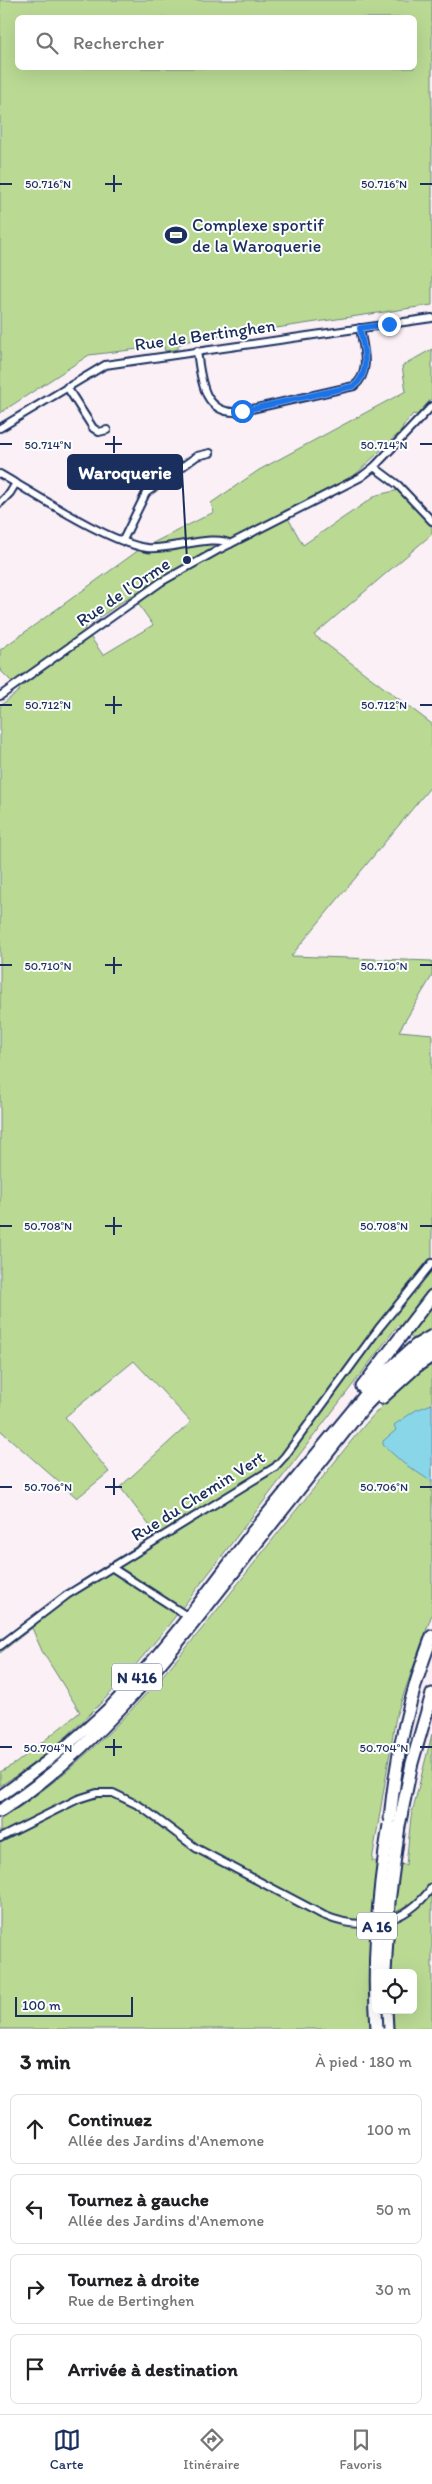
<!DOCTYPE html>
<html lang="fr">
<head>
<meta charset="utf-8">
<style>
	body { margin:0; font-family:Itim,sans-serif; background:#f6f6f6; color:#202124 }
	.controls { position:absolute; right:15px; bottom:15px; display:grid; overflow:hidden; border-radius:8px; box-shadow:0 5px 20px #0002 }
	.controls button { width:45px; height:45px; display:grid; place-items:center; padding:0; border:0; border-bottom:1px solid #e0e0e0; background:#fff; color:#202124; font:25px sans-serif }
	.scale { position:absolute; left:15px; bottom:12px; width:118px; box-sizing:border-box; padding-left:5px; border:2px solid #1b2f5e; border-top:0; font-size:14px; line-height:18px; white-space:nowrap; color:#1b2f5e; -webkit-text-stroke:4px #fff; paint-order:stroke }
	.stop { position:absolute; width:15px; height:15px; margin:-11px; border:4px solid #1a73e8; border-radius:50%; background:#fff }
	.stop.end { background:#1a73e8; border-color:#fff; box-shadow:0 1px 5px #0008 }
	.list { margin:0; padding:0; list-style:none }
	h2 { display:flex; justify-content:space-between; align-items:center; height:65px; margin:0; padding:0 20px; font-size:21px }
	h2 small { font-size:16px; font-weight:400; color:#757577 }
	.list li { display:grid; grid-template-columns:32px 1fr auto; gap:15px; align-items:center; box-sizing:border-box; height:70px; margin:0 10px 10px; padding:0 10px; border:1px solid #e0e0e0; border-radius:8px }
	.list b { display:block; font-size:19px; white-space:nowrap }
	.list p { margin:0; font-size:16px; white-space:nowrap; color:#757577 }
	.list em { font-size:16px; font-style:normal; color:#757577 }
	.icon { flex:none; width:28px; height:28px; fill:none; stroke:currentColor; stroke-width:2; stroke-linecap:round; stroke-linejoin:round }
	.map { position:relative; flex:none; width:432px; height:2029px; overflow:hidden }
	.search { position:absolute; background:#fff; box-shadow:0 5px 20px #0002; left:15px; right:15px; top:15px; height:55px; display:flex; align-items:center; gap:12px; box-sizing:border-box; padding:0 18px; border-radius:8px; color:#757577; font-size:19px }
	.sheet { height:385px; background:#fff }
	nav { display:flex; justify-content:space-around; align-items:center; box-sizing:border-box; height:70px; border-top:1px solid #e0e0e0; background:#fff; font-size:14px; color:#757577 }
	nav a { display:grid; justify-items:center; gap:2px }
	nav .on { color:#1b2f5e }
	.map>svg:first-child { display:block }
</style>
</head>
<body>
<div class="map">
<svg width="432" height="2029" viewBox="0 0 432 2029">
	<rect width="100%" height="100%" fill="#faf0f6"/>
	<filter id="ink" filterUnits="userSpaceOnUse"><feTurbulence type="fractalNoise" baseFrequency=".02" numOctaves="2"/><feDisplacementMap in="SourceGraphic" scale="10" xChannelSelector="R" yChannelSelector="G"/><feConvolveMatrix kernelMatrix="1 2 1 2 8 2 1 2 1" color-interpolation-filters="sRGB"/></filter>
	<g filter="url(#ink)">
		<g fill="#bada94" stroke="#6a8479" fill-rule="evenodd">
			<path d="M 0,0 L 432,0 L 432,305 L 188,341 L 178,345 L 178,349 L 165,351 L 164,346 L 89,355 L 0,413 ZM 18,18 L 414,18 L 414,68 L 18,68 Z"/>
			<path d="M 432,349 L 432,398 L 417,415 L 413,414 L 403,426 L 402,430 L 355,475 L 284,511 L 303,545 L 377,495 L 399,490 L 432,527 L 432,534 L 314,635 L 432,724 L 432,785 L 291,956 L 432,961 L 432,976 L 399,1031 L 432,1034 L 432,1329 L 413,1339 L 398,1325 C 343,1398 287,1471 231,1544 C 165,1630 95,1728 0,1786 L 0,1772 L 16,1763 L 80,1712 L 42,1651 L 32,1628 L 0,1653 L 0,1640 L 81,1581 L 156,1534 L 120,1487 L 191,1422 L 134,1361 L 65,1417 L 109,1472 L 77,1498 L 0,1430 L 0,706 L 20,690 L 0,670 L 0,650 L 139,550 L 214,512 L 211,503 L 259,470 L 406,391 L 402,366 ZM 132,595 L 153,625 L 103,655 L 84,628 Z"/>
			<path d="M 432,1365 L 432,1614 L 396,1716 L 372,1861 L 406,1865 L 411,1817 L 432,1734 L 432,2029 L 0,2029 L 0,1820 C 129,1739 215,1609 310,1493 C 346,1449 382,1395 432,1365 ZM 376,1973 L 413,1973 L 413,2010 L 376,2010 Z"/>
		</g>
		<path fill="#89d6e9" stroke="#5d93b1" d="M 432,1404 L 432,1482 L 403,1463 L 383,1445 L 383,1441 L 396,1430 L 394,1425 L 416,1410 Z"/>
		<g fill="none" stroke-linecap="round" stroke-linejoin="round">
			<g stroke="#1b2f5e" stroke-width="10">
				<g id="minor">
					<path d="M 197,351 C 201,377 202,414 238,412 L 354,386 C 372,372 363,348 360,328"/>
					<path d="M 67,387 L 93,428 L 99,432 L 107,430"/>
					<path d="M 0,428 L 105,365 L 432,318"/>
					<path d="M 374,467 L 398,485 L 432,521"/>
					<path d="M 0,474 C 37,495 107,542 147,548 C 167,551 216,533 230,544"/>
					<path d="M 0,503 L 10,493 L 16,483"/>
					<path d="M 123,540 L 146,493 L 197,456 L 210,453"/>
					<path d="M 0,696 L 161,582 L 220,549 L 361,477 L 374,467 L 432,406"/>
					<path d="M 111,1567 L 187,1616"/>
					<path d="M 0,1646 L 67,1595 L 275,1467 L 285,1456 L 379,1328 L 432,1263"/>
					<path d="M 0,1838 L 78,1799 L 97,1793 L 113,1793 L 140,1806 L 196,1848 L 323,1915 C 364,1933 406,1924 432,1887"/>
				</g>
			</g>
			<g stroke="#1b2f5e" stroke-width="14">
				<path id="trunk" d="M 0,1796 C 40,1768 77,1739 112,1705 C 163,1653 207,1592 251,1534"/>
			</g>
			<g stroke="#1b2f5e" stroke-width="15">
				<g id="motorway">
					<path d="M 362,1387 L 432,1296"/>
					<path d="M 382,1398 L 417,1366 L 432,1356"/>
					<path d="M 251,1534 L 381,1376 L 415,1346 L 432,1336"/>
					<path d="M 0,1811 C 91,1753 159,1667 225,1583 C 271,1525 317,1466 363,1408 L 397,1373 L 432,1346"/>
					<path d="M 390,1818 C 397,1752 408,1699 432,1636"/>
					<path d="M 399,1826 L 412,1763 L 432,1694"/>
					<path d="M 386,2010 L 387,2029"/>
				</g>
			</g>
			<use href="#minor" stroke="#fff" stroke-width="6"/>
			<use href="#trunk" stroke="#fff" stroke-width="10"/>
			<use href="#motorway" stroke="#fff" stroke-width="11"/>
			<g stroke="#1b2f5e" stroke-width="15" stroke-linecap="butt">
				<g id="motorway-bridge">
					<path d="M 385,1973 L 389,1902 L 399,1826"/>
					<path d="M 377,2029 C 372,1961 378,1892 389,1825"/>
				</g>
			</g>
			<use href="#motorway-bridge" stroke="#fff" stroke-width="11"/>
		</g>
	</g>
	<g fill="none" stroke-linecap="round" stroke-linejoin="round" filter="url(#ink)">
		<path stroke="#1a73e8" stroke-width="6" d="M 242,411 L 354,386 C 372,372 363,348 360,328 L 389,324"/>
	</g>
	<path fill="none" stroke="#1b2f5e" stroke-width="2" d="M 114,175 L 114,192M 0,184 L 12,184M 105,184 L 122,184M 420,184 L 432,184M 114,436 L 114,453M 0,444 L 12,444M 105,444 L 122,444M 420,444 L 432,444M 114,696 L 114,714M 0,705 L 12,705M 105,705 L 122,705M 420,705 L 432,705M 114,957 L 114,974M 0,965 L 12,965M 105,965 L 122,965M 420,965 L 432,965M 114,1217 L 114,1235M 0,1226 L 12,1226M 105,1226 L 122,1226M 420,1226 L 432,1226M 114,1478 L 114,1495M 0,1487 L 12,1487M 105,1487 L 122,1487M 420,1487 L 432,1487M 114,1739 L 114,1756M 0,1747 L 12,1747M 105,1747 L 122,1747M 420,1747 L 432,1747"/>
	<defs>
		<g id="stadium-bare" transform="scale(1.725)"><path d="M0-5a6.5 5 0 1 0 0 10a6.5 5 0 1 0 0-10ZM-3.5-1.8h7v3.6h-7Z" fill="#1b2f5e" stroke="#fff" stroke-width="2.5" paint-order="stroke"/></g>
	</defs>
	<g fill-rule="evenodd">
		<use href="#stadium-bare" x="176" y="235"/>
	</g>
	<g text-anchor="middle" stroke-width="4" stroke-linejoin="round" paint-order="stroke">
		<g fill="#fff" stroke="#5f6d8e" stroke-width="1">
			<rect x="112" y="1663.5" width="50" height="27" rx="4"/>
			<rect x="357" y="1912.5" width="40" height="27" rx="4"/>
		</g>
		<g font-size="16" font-weight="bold" fill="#1b2f5e">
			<text x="137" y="1683">N 416</text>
			<text x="377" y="1932">A 16</text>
		</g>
		<g font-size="18" fill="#1b2f5e" stroke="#fff" text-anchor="start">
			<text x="192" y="231">Complexe sportif<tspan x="192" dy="21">de la Waroquerie</tspan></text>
		</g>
		<g font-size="18" fill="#1b2f5e" stroke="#fff">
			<text transform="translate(205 335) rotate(-8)" y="6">Rue de Bertinghen</text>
			<text transform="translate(123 592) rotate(-34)" y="6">Rue de l'Orme</text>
			<text transform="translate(198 1496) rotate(-32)" y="6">Rue du Chemin Vert</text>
		</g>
	</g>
	<g font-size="12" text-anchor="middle" fill="#1b2f5e" stroke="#fff" stroke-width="4" stroke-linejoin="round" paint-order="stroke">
		<text x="48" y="188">50.716°N</text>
		<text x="384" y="188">50.716°N</text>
		<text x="48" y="449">50.714°N</text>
		<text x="384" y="449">50.714°N</text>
		<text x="48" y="709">50.712°N</text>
		<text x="384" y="709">50.712°N</text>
		<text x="48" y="970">50.710°N</text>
		<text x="384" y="970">50.710°N</text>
		<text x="48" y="1230">50.708°N</text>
		<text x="384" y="1230">50.708°N</text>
		<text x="48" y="1491">50.706°N</text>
		<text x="384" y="1491">50.706°N</text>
		<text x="48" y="1752">50.704°N</text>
		<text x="384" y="1752">50.704°N</text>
	</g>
	<path fill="none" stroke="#1b2f5e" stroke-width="2" d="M187 560L182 472"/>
	<circle fill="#1b2f5e" stroke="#fff" stroke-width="2" cx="187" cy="560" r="5"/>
	<rect fill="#1b2f5e" stroke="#1b2f5e" stroke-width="2" x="68" y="455" width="114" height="34" rx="5"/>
	<g font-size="19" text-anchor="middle" font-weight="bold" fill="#fff">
		<text x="125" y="479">Waroquerie</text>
	</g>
</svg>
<div class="controls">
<button><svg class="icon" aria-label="locate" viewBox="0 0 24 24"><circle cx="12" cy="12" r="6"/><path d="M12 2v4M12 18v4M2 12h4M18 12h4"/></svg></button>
</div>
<div class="scale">100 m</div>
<div class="stop" style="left:242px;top:411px"></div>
<div class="stop end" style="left:389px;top:324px"></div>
<div class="search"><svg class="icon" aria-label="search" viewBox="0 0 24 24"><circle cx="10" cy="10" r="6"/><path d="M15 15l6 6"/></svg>Rechercher</div>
</div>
<section class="sheet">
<h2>3 min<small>À pied · 180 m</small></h2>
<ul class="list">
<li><svg class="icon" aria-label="ahead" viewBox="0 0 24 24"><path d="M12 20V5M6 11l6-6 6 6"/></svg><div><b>Continuez</b><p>Allée des Jardins d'Anemone</p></div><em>100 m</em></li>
<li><svg class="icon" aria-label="left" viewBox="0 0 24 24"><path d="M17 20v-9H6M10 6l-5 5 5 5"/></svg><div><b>Tournez à gauche</b><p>Allée des Jardins d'Anemone</p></div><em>50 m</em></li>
<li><svg class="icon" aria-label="right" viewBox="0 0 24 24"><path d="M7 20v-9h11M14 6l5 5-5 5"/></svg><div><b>Tournez à droite</b><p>Rue de Bertinghen</p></div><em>30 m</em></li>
<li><svg class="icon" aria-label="arrive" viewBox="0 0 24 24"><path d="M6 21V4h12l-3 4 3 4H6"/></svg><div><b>Arrivée à destination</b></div></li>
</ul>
</section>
<nav>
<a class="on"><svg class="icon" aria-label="map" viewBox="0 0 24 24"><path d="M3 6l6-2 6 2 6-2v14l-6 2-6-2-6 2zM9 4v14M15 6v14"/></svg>Carte</a>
<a><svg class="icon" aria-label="directions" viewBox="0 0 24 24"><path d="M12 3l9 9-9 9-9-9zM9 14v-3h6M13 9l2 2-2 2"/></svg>Itinéraire</a>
<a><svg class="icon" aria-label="saved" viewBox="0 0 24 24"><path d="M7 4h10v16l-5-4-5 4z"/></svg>Favoris</a>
</nav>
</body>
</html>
